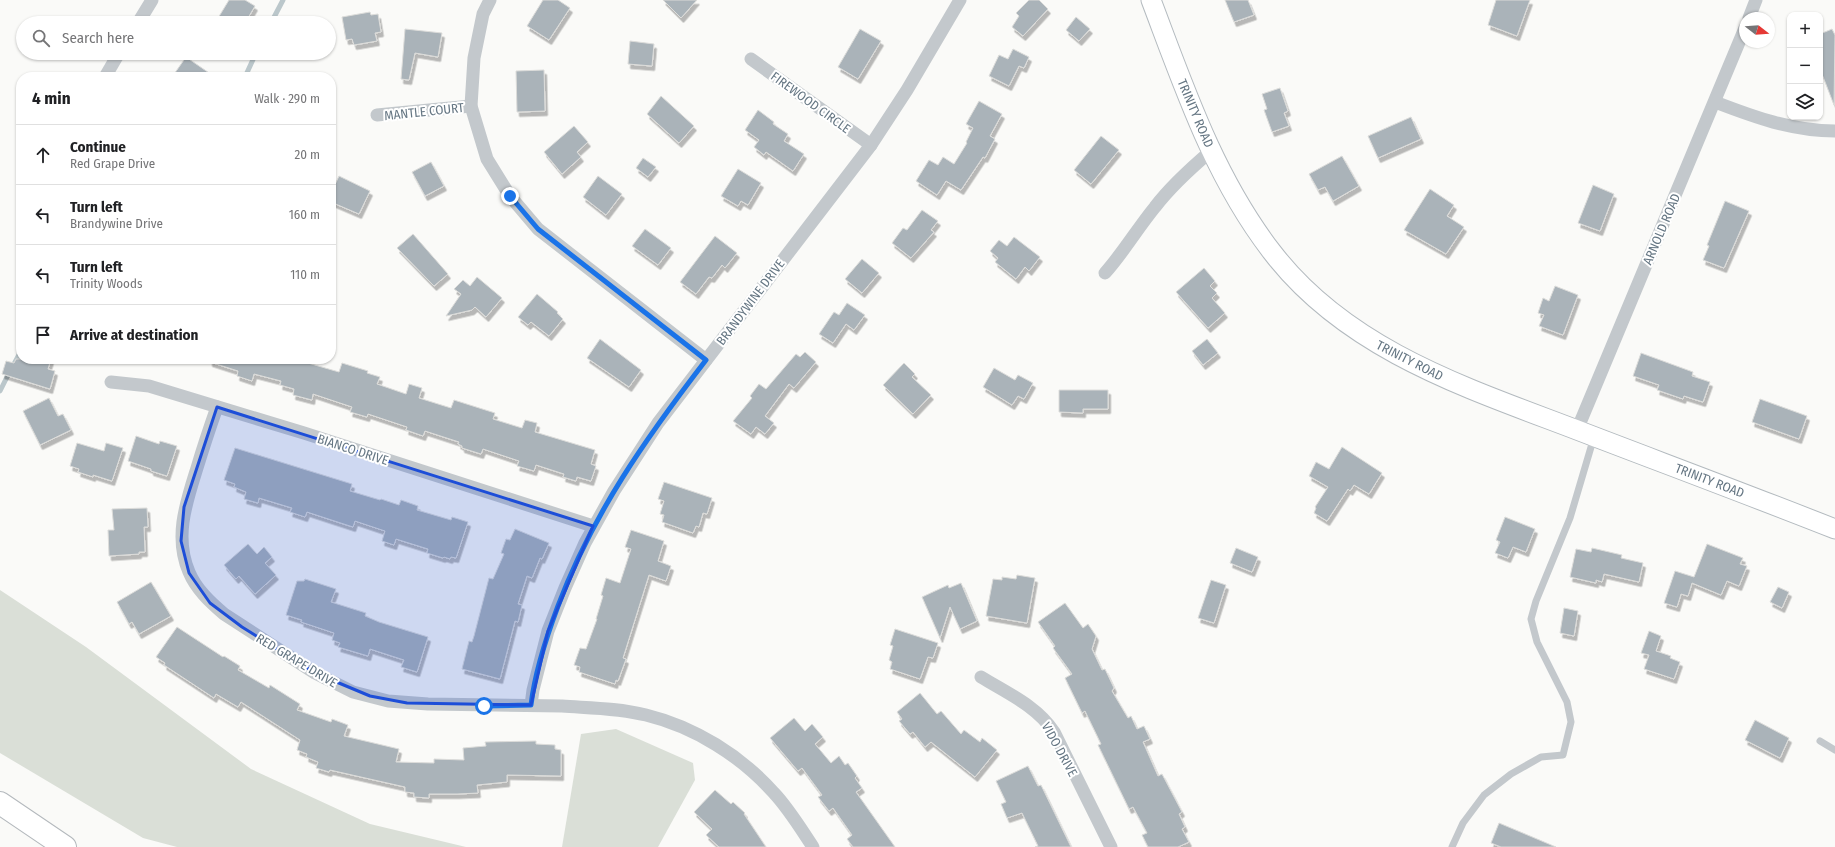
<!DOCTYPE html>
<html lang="en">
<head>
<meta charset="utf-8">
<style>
	body { margin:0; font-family:"Fira Sans Condensed",sans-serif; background:#f2f2f2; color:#202124 }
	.controls { position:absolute; right:12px; top:12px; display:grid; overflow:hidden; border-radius:8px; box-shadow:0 1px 3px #0004 }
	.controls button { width:36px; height:36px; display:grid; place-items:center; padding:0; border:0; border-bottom:1px solid #e0e0e0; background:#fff; color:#202124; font:20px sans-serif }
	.compass { position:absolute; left:1739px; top:12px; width:36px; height:36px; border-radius:50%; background:#fff; box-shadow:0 1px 3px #0004; rotate:107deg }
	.stop { position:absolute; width:12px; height:12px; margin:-9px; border:3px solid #1a73e8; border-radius:50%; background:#fff }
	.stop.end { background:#1a73e8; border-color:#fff; box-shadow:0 1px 4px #0008 }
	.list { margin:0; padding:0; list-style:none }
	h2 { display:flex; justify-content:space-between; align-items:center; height:52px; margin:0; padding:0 16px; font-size:17px }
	h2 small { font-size:13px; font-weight:400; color:#757577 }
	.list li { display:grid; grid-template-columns:26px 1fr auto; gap:12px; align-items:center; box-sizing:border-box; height:60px; padding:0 16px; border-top:1px solid #e0e0e0 }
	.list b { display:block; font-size:15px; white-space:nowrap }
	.list p { margin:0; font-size:13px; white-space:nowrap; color:#757577 }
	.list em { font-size:13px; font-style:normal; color:#757577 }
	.icon { flex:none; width:22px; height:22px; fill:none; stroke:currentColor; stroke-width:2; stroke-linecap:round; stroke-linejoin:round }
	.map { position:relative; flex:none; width:1835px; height:847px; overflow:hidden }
	.search { position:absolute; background:#fff; box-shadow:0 1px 3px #0004; left:16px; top:16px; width:320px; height:44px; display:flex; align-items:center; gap:10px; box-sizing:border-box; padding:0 14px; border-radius:22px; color:#757577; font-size:15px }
	.panel { position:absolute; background:#fff; box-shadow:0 1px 3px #0004; left:16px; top:72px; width:320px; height:292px; border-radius:16px }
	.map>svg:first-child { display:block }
</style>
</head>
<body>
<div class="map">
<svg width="1835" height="847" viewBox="0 0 1835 847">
	<defs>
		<filter id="shadow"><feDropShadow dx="2.5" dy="4.5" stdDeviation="0" flood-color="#0004"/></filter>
	</defs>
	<rect width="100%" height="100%" fill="#fafaf8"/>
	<g fill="#dadfd7">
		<path d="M 0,590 L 86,647 L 251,769 L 370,824 L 466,847 L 177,847 L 143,838 L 0,753 Z"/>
		<path d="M 616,729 L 693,763 L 695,780 L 658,847 L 562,847 L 581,734 Z"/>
	</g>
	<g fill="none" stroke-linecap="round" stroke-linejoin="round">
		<g stroke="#bbc7cb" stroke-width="5">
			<path d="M 271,23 L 283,0"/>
			<path d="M 245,77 L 256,53"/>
			<path d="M 14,364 L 21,351"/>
			<path d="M 0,391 L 10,371"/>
		</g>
	</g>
	<g fill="#aab3b9" stroke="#dcdcda" filter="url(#shadow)">
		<path d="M 229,0 L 245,0 L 255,6 L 245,23 L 215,23 Z"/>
		<path d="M 543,0 L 558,0 L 570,8 L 549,40 L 527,26 Z"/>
		<path d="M 663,0 L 697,0 L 681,18 Z"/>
		<path d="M 1029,0 L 1039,0 L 1048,9 L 1023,36 L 1012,27 L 1019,16 L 1016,13 Z"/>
		<path d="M 1225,0 L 1248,0 L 1254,15 L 1234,22 Z"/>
		<path d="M 1496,0 L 1530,0 L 1517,36 L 1488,25 Z"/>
		<path d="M 370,12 L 371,15 L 378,14 L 381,32 L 375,33 L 377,41 L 354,45 L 352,39 L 346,40 L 342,17 Z"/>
		<path d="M 1076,17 L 1090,29 L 1079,41 L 1066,30 Z"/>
		<path d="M 405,29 L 442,33 L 438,57 L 415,53 L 409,80 L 401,79 Z"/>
		<path d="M 860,29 L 881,41 L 858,79 L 838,67 Z"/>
		<path d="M 1832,29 L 1835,35 L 1834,105 L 1820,69 L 1820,34 Z"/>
		<path d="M 630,41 L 654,44 L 652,66 L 628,64 Z"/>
		<path d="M 1013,49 L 1029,57 L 1024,68 L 1019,66 L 1009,86 L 989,76 L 999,55 L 1008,59 Z"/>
		<path d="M 186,57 L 215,77 L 172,77 Z"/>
		<path d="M 544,70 L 545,111 L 517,112 L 516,71 Z"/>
		<path d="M 1280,88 L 1288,111 L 1284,113 L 1289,126 L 1272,132 L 1264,110 L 1267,109 L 1262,94 Z"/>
		<path d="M 661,96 L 694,126 L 679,143 L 647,114 Z"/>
		<path d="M 979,101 L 1002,114 L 990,136 L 995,139 L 985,158 L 983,157 L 961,190 L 946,181 L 937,195 L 916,181 L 929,160 L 938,165 L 943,157 L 954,164 L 967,143 L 966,142 L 973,128 L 966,124 Z"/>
		<path d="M 758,110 L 774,122 L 773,124 L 788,134 L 784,141 L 804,154 L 793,171 L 766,152 L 764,155 L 754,147 L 759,140 L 745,130 Z"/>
		<path d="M 1411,117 L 1421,139 L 1378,158 L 1368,136 Z"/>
		<path d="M 574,126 L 588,142 L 577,152 L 581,157 L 562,174 L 544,152 Z"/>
		<path d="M 1101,136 L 1119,150 L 1091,184 L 1074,170 Z"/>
		<path d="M 1342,156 L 1359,186 L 1333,201 L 1325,187 L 1318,190 L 1309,174 Z"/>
		<path d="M 643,158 L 656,167 L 648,177 L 636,168 Z"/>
		<path d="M 431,162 L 444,186 L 425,196 L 412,172 Z"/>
		<path d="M 738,169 L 761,183 L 748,205 L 741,201 L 738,206 L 721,196 Z"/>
		<path d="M 339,176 L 370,191 L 359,214 L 331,202 L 331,193 Z"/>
		<path d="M 598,176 L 622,194 L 606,215 L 583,197 Z"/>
		<path d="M 1593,185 L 1614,194 L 1600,231 L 1578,223 Z"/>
		<path d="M 1430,189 L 1454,205 L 1447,216 L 1464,227 L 1446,254 L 1404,230 Z"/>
		<path d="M 1725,201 L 1749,211 L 1724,268 L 1703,260 L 1709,246 L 1707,245 Z"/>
		<path d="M 922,210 L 938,221 L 931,230 L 934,232 L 911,258 L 892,243 L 903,228 L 907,230 Z"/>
		<path d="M 645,229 L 671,248 L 658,265 L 632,246 Z"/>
		<path d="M 413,234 L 448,274 L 434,286 L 397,248 Z"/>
		<path d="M 715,236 L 737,253 L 725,268 L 722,265 L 712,278 L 709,277 L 696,294 L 680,282 Z"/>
		<path d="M 1014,237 L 1040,257 L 1029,271 L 1025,267 L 1016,279 L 995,262 L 998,258 L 990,251 L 999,240 L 1007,246 Z"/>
		<path d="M 862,259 L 879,273 L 862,293 L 845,279 Z"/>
		<path d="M 1204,268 L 1215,281 L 1210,286 L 1217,293 L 1212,298 L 1225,313 L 1208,328 L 1176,292 Z"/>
		<path d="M 477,277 L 502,298 L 486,317 L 475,307 L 472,310 L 446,316 L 461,294 L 454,289 L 463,280 L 470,286 Z"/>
		<path d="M 1555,286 L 1578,295 L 1563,335 L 1539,326 L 1544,315 L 1538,313 L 1543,298 L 1549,301 Z"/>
		<path d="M 537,294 L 558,312 L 557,313 L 563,319 L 549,336 L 531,322 L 528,325 L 518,317 Z"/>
		<path d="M 847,303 L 865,315 L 854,330 L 846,324 L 833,343 L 819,334 L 834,312 L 839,315 Z"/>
		<path d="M 600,339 L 641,370 L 629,387 L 587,358 Z"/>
		<path d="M 1207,339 L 1218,353 L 1203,365 L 1192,351 Z"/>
		<path d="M 805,352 L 816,362 L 794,388 L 789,384 L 765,416 L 774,423 L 765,434 L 756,427 L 751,434 L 733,421 L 752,398 L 750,396 L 759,384 L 766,389 L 796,354 L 800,357 Z"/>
		<path d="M 1641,353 L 1693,372 L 1692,376 L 1710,382 L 1703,402 L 1684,396 L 1683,399 L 1657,390 L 1659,385 L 1633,376 Z"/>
		<path d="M 16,359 L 51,359 L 48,369 L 55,371 L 50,389 L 2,374 L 6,361 L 14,363 Z"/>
		<path d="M 210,359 L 302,359 L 301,361 L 339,372 L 342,363 L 368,371 L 367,373 L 380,377 L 377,384 L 406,394 L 409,384 L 422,388 L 419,398 L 451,408 L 454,400 L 495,413 L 493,419 L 522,428 L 525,420 L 537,423 L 535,432 L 595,450 L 591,464 L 596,466 L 591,481 L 577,477 L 576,481 L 563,477 L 564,474 L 536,465 L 534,471 L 517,466 L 519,461 L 483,449 L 481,454 L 462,448 L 462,446 L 458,444 L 459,442 L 425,431 L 423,436 L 406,430 L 407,427 L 368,414 L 367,417 L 350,412 L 352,407 L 313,394 L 312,400 L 293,395 L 294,389 L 280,385 L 281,381 L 254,374 L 252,381 L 237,376 L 238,371 L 210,362 Z"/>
		<path d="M 904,363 L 915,374 L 912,377 L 931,395 L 913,414 L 883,385 Z"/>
		<path d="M 994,368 L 1015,380 L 1018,375 L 1033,383 L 1024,399 L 1018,396 L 1012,405 L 983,387 Z"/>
		<path d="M 1059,390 L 1108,390 L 1108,409 L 1083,409 L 1083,413 L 1059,412 Z"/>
		<path d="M 49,398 L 58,416 L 63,414 L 71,430 L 40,445 L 23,411 Z"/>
		<path d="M 1760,399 L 1807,416 L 1799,439 L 1752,422 Z"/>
		<path d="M 136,436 L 159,444 L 160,441 L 177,446 L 167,476 L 151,471 L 151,469 L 128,461 Z"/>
		<path d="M 77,443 L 104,451 L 106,443 L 123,448 L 112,481 L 93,475 L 93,477 L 78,472 L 79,469 L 70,466 Z"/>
		<path d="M 1342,447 L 1382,473 L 1369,494 L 1354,485 L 1350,491 L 1348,489 L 1327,521 L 1314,513 L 1316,508 L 1315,507 L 1328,487 L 1309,476 L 1316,462 L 1329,469 Z"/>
		<path d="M 235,448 L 352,484 L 350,491 L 380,500 L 381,499 L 399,505 L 401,500 L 418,506 L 417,510 L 451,520 L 452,517 L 468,522 L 456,558 L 451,557 L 450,559 L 444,557 L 443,558 L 427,553 L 428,549 L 396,539 L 394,545 L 382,541 L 385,531 L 355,521 L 353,527 L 307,512 L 305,517 L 290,512 L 292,508 L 259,498 L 258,503 L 244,499 L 246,492 L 234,487 L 235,484 L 224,480 Z"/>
		<path d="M 664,482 L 712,498 L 707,514 L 703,513 L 699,527 L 696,526 L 693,533 L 662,522 L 664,515 L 660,514 L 664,501 L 658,499 Z"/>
		<path d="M 147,508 L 148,527 L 144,527 L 145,552 L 139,552 L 139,554 L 109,556 L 108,530 L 114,530 L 112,509 Z"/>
		<path d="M 1505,517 L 1535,529 L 1526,552 L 1513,547 L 1508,558 L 1495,553 L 1500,542 L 1496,540 Z"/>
		<path d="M 515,529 L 549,543 L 542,559 L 540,558 L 532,578 L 527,576 L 518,604 L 522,605 L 518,622 L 515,621 L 500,679 L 462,669 L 469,641 L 472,642 L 474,636 L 489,578 L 493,579 L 504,554 L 501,553 L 506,539 L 510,540 Z"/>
		<path d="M 631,530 L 664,541 L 658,561 L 671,566 L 666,581 L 649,575 L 623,658 L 626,659 L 618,681 L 616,680 L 615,684 L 579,672 L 580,667 L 574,665 L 580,648 L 586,649 L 597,619 L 596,619 L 603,596 L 601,595 L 606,578 L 620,583 L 631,549 L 625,547 Z"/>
		<path d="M 248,544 L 257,554 L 264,547 L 272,557 L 265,563 L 276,575 L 255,594 L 239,576 L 236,579 L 224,565 Z"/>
		<path d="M 1707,544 L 1743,558 L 1740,564 L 1747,566 L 1739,586 L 1727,581 L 1721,595 L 1692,583 L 1688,596 L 1681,594 L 1677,607 L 1664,603 L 1675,571 L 1694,577 Z"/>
		<path d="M 1236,548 L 1258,557 L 1252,572 L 1230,563 Z"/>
		<path d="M 1592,548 L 1622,555 L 1621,558 L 1643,563 L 1639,582 L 1604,574 L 1602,582 L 1596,580 L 1596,583 L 1570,577 L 1576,549 L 1591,552 Z"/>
		<path d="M 1017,575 L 1035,578 L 1027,623 L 986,616 L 993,579 L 1002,580 L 1002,577 L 1016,579 Z"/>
		<path d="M 305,579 L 336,589 L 331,602 L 366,613 L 365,616 L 379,622 L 428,637 L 417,672 L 401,667 L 404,660 L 370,649 L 368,656 L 338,647 L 340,643 L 332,640 L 334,633 L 301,622 L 302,620 L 286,615 L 297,581 L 304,581 Z"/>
		<path d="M 1211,580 L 1226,585 L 1214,623 L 1198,618 Z"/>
		<path d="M 151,582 L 171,616 L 139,634 L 132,622 L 129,624 L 117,602 Z"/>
		<path d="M 961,583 L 977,621 L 960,629 L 950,607 L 940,638 L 922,597 L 948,585 L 949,588 Z"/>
		<path d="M 1778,587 L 1789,592 L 1782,608 L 1770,602 Z"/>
		<path d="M 1065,603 L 1083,628 L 1088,624 L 1096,636 L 1092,649 L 1102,670 L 1105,669 L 1114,688 L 1112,691 L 1128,718 L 1131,716 L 1137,729 L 1144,726 L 1150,739 L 1143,742 L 1158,776 L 1162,774 L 1182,812 L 1179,814 L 1185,827 L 1182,829 L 1189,842 L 1178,847 L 1148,847 L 1142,835 L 1147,833 L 1133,807 L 1129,809 L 1098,745 L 1101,744 L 1085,711 L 1082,713 L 1065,678 L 1072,674 L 1053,648 L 1055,646 L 1038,622 Z"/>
		<path d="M 1564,608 L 1578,611 L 1574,636 L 1560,633 Z"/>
		<path d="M 177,627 L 223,657 L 224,656 L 240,666 L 238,670 L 269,688 L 270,685 L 300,704 L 297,710 L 331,722 L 332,719 L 348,725 L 344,736 L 399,749 L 396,762 L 434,763 L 434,759 L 464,760 L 463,748 L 486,746 L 485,742 L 536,741 L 536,744 L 555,745 L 555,749 L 561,750 L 561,776 L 507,775 L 507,782 L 477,785 L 478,793 L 457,794 L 429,794 L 429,798 L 414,797 L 414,793 L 405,792 L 405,787 L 330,770 L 329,772 L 316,768 L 318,762 L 306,757 L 307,754 L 297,750 L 300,740 L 241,702 L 238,707 L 216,694 L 214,698 L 164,665 L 165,663 L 156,657 Z"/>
		<path d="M 895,629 L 938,643 L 933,658 L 928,657 L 920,679 L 890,669 L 892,662 L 889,660 L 893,646 L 890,645 Z"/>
		<path d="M 1649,631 L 1661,636 L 1656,651 L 1671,656 L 1670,658 L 1680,662 L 1674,679 L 1644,669 L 1649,655 L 1641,653 Z"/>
		<path d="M 920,693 L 937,714 L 941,711 L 961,734 L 964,730 L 980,742 L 982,738 L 997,750 L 975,777 L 931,742 L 925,747 L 913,732 L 910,734 L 899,721 L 902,719 L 897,712 Z"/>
		<path d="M 794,718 L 805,731 L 812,724 L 823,737 L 815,744 L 831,763 L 839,756 L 845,765 L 848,763 L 857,776 L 855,778 L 862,788 L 856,792 L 895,847 L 853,847 L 847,839 L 852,835 L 833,808 L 829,811 L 818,797 L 822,795 L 802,768 L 798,771 L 770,738 Z"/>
		<path d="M 1755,720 L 1789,738 L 1780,758 L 1745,740 Z"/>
		<path d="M 1028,766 L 1038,786 L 1041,785 L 1071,847 L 1035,847 L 1038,846 L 1022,813 L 1007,818 L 1001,804 L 1006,802 L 996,781 Z"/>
		<path d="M 715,790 L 731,804 L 733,802 L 745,813 L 744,814 L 766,847 L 719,847 L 706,835 L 712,829 L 694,812 Z"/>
		<path d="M 1499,823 L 1556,847 L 1501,847 L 1491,843 Z"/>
	</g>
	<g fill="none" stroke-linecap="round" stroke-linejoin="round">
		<g stroke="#b3babf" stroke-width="21">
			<path id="secondary" d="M 1151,0 C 1184,87 1214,177 1272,252 C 1347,350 1467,388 1577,430 C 1663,463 1749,495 1835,529"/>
		</g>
		<g stroke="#b4b9bd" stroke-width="24">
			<path id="highway" d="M 0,803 L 65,847"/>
		</g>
		<g stroke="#c3c8cc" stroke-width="7">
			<path d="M 1820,741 L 1835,750"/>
			<path d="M 1452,847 L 1463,823 L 1484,795 L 1511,774 L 1541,757 L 1563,755 L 1571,722 L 1567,702 L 1537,642 L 1531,619 L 1536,601 L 1570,518 L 1594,437"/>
		</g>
		<g stroke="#c3c8cc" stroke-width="13">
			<path d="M 490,0 L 483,14 L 474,58 L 471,106 L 487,159 L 510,196 L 538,229 L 706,360"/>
			<path d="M 1749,18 L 1756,0"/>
			<path d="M 138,23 L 152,0"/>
			<path d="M 751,59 L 871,145"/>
			<path d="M 105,77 L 119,53"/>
			<path d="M 1715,102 C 1754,117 1792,131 1835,131"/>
			<path d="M 377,115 L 471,106"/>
			<path d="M 1105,273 C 1123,253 1137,229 1155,207 C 1171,186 1191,168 1211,151"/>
			<path d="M 111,382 L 149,386 L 304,433 L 593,526"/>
			<path d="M 217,407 C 210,427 203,448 197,468 C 186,503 174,537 189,572 C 196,589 210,602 224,614 L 315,673 L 353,692 L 388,701 L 428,704 C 473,705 517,705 562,706 C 590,708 618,708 646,715 C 695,727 741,756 774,793 C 789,809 801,829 813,847"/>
			<path d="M 1577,430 L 1745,28"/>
			<path d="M 981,677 C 1007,693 1037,706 1054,732 L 1111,847"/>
			<path d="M 531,705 L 533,690 L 548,631 L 565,588 L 585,543 L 614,491 L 658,423 L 871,145 L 907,90 L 960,0"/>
		</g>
		<use href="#secondary" stroke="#fff" stroke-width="19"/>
		<use href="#highway" stroke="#fff" stroke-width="22"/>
	</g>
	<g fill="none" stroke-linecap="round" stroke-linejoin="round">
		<path stroke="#1a73e8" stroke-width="5" d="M 484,706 L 531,705 C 535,671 546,638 558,606 C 593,513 646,438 706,360 L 538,229 L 510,196"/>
	</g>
	<path fill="#1d4ed8" fill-opacity="0.2" stroke="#1d4ed8" stroke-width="3" stroke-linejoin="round" d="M 217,407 L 593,526 L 548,631 L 531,705 L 407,703 L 370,696 L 315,673 L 242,627 L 210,603 L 189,573 L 181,541 L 184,507 Z"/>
	<g text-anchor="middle" stroke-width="4" stroke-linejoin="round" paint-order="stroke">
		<g font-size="13" fill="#657683" stroke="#fff">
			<text transform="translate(811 102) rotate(36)" y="5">FIREWOOD CIRCLE</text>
			<text transform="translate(424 111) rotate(-6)" y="5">MANTLE COURT</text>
			<text transform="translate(1196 113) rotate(67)" y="5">TRINITY ROAD</text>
			<text transform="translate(1661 229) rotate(-67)" y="5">ARNOLD ROAD</text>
			<text transform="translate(750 302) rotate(-53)" y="5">BRANDYWINE DRIVE</text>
			<text transform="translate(1410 360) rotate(27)" y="5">TRINITY ROAD</text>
			<text transform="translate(353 449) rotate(18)" y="5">BIANCO DRIVE</text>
			<text transform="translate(1710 480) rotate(21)" y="5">TRINITY ROAD</text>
			<text transform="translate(297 660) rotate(31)" y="5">RED GRAPE DRIVE</text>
			<text transform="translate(1060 749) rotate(61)" y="5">VIDO DRIVE</text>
		</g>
	</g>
</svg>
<div class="controls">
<button>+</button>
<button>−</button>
<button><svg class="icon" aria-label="layers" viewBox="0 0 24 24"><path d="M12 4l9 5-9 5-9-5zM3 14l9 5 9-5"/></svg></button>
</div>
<svg class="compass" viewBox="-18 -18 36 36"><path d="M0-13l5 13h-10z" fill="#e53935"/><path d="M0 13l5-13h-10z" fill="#757577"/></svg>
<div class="stop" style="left:484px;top:706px"></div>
<div class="stop end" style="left:510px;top:196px"></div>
<div class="search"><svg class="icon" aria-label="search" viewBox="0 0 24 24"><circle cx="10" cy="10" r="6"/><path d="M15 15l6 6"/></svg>Search here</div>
<section class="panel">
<h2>4 min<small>Walk · 290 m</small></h2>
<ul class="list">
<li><svg class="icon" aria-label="ahead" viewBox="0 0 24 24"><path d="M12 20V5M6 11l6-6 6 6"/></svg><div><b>Continue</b><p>Red Grape Drive</p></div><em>20 m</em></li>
<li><svg class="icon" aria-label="left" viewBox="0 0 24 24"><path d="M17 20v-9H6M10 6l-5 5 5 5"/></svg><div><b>Turn left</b><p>Brandywine Drive</p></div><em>160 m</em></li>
<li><svg class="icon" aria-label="left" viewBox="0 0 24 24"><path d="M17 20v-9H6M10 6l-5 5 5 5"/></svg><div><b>Turn left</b><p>Trinity Woods</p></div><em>110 m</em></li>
<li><svg class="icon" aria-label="arrive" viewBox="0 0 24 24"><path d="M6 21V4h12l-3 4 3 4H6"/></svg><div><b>Arrive at destination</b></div></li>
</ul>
</section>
</div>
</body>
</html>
